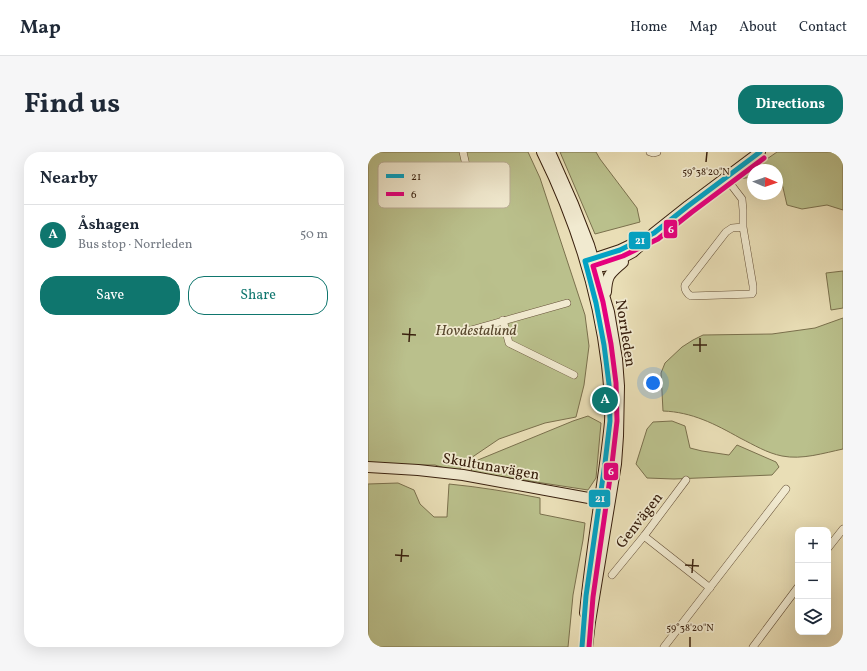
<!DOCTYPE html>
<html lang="en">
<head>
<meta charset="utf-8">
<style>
	body { margin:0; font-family:Vollkorn,serif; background:#f6f6f7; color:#1f2937 }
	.controls { position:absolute; right:12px; bottom:12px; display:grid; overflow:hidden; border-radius:8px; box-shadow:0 4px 16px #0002 }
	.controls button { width:36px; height:36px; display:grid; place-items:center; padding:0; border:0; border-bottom:1px solid #e0e1e3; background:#fff; color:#1f2937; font:20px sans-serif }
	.compass { position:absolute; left:379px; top:12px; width:36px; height:36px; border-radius:50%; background:#fff; box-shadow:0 4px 16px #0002; rotate:92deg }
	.you { position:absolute; left:285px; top:231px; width:14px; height:14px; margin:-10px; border:3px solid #fff; border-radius:50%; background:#1a73e8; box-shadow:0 0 0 6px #1a73e833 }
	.badge { display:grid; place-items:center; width:26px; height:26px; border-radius:50%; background:#0f766e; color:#fff; font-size:13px; font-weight:700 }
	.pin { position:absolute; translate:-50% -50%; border:2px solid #fff; box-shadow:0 1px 4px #0006 }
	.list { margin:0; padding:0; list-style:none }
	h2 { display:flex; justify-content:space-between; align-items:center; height:52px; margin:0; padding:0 16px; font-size:17px }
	h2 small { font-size:13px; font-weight:400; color:#747a83 }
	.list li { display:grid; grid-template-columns:26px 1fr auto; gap:12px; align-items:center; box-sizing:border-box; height:60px; padding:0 16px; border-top:1px solid #e0e1e3 }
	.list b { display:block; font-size:15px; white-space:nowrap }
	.list p { margin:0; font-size:13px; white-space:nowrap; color:#747a83 }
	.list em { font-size:13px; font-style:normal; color:#747a83 }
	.actions { display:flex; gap:8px; padding:12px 16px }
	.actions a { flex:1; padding:9px 0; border:1px solid #0f766e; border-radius:16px; text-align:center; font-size:14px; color:#0f766e }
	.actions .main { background:#0f766e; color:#fff }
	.icon { flex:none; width:22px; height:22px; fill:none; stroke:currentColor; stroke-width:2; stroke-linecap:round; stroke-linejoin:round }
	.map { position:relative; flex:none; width:475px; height:495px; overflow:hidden; border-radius:16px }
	header { display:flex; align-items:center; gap:24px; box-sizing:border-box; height:56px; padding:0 20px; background:#fff; border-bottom:1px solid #e0e1e3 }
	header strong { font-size:19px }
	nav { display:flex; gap:22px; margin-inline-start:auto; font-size:14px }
	.intro { display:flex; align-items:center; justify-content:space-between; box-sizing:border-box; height:96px; padding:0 24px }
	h1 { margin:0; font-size:28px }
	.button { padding:10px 18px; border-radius:16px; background:#0f766e; color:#fff; font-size:14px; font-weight:700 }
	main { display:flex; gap:24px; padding:0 24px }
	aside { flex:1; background:#fff; border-radius:16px; box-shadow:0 4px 16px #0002 }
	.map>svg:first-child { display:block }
</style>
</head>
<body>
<header>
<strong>Map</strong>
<nav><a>Home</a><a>Map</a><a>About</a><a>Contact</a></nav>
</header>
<div class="intro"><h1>Find us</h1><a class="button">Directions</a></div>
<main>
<aside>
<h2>Nearby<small></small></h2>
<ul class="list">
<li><span class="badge">A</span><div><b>Åshagen</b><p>Bus stop · Norrleden</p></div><em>50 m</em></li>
</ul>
<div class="actions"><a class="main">Save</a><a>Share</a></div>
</aside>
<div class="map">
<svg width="475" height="495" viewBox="0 0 475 495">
	<rect width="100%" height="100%" fill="#e9deb6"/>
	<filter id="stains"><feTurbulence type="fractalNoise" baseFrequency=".005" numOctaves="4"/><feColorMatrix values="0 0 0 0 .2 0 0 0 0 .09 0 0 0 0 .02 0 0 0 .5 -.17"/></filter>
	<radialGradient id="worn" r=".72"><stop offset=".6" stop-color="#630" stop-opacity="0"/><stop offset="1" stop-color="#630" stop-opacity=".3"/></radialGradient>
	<g fill="#bac08c" stroke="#7a704d">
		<path d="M 0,0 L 160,0 L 172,26 L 217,163 L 221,194 L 216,233 L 208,265 L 177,271 L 131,287 L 100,308 L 89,320 L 67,313 L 26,313 L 0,310 Z"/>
		<path d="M 192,0 L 228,0 L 232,7 L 269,56 L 272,70 L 227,82 Z"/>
		<path d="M 409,0 L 475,0 L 475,58 L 459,53 L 434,57 L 419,53 L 413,27 L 409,25 L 409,18 L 385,18 L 385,25 L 370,27 Z"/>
		<path d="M 475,119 L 475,156 L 463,158 L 458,121 Z"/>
		<path d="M 475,166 L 475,297 C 456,301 434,308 414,304 C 399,301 386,293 372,286 C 347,272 324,260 295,259 L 293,221 L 297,211 L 314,195 L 325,188 L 335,183 L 404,182 L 447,176 Z"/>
		<path d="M 220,264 L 233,271 L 228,326 L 220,338 L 103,320 L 104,314 L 110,308 L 205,269 Z"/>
		<path d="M 304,269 L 317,274 L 322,296 L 334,299 L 361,303 L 369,293 L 408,310 L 411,315 L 404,323 L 306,327 L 279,326 L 268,312 L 279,277 L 285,270 Z"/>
		<path d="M 30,331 L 46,338 L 52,352 L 66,365 L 79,365 L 81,332 C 112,335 142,340 172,346 L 172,362 L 217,371 L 215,388 L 205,443 L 200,495 L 0,495 L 0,332 Z"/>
	</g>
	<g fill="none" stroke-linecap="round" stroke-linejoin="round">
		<g stroke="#655038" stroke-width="8">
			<g id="street">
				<path d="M 95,0 L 98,13"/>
				<path d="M 282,0 L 285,1 L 289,0"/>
				<path d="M 358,26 L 374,47 L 375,58 L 375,75 L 364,76 L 358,80 L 317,133 C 316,137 319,142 323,144 L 384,142 L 385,140 L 385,134 L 375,75"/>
				<path d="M 135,168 L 141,191 L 206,223"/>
				<path d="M 96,180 L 199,151"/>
				<path d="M 276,384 L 342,436"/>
				<path d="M 460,396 L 475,377"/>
				<path d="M 244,423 L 276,384 L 318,328"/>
				<path d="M 296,495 L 418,337"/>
				<path d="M 385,495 L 430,435"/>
			</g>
		</g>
		<g stroke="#39200e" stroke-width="12">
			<g id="secondary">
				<path d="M 174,0 C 207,67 230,138 239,213 C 241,231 243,251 242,270 C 240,291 237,312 234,333 C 228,375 221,418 217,461"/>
				<path d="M 182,0 L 205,52 L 221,93 L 241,160 L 249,207 L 251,234 L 250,284 L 248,312 L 222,470 L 219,495"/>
				<path d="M 219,109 L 252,98 L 275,87"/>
				<path d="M 223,111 L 230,114 L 235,114 L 241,113 L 265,100 L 286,81 L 320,54 L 392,0"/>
				<path d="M 238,140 C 239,122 242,122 255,110"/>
				<path d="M 0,315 L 50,318 L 95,323 L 237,349"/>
			</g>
		</g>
		<use href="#street" stroke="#f1ead0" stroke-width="7"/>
		<use href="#secondary" stroke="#f1ead0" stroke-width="10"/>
		<g stroke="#f1ead0" stroke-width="8">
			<path id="bus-1" d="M 214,495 L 218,444 L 237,311 L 242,269 L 241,232 L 236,193 L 228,151 L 217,109 L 252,98 L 286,81 L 320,54 L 392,0"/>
		</g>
		<g stroke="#f1ead0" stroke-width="8">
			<path id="bus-2" d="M 221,495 L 225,445 L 244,312 L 249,269 L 248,231 L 243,192 L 235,150 L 225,114 L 255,104 L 290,87 L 324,60 L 396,6"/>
		</g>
		<use href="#bus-1" stroke="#03a2c4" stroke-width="5"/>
		<use href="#bus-2" stroke="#e5007d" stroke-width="5"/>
	</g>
	<path fill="none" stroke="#39200e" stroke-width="1.5" d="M 338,10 L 339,0M 34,182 L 48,183M 41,190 L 42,176M 325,193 L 339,193M 332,200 L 332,186M 27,403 L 41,404M 33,410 L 34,397M 317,413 L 331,414M 324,421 L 325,407M 322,495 L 322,485"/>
	<g text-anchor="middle" stroke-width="3.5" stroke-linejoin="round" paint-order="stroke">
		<g font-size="15" font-style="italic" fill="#59482e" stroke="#f1ead0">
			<text x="108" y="183">Hovdestalund</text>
		</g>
		<g font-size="15" fill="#39200e" stroke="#f1ead0">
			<text transform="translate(258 181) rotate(81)" y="5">Norrleden</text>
			<text transform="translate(123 314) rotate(10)" y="5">Skultunavägen</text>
			<text transform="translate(271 368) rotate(-52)" y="5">Genvägen</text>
		</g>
	</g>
	<rect x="10" y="10" width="132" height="46" rx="6" fill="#f1ead0" stroke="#baad96" stroke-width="1"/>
	<rect x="18" y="22" width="18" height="4" fill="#03a2c4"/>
	<rect x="18" y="40" width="18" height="4" fill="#e5007d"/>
	<g font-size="11" fill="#39200e">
		<text x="43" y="28">21</text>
		<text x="43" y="46">6</text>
	</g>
	<g font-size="10" text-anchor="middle" fill="#39200e" stroke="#f1ead0" stroke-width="3.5" stroke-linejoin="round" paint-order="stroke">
		<text x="338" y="23">59°38'20"N</text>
		<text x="322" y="479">59°38'20"N</text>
	</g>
	<g stroke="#f1ead0" stroke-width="1.5">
		<rect x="295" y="67" width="15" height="20" rx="4" fill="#e5007d"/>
		<rect x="260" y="79" width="23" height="19" rx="4" fill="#03a2c4"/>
		<rect x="235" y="310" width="16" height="19" rx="4" fill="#e5007d"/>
		<rect x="220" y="337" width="23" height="19" rx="4" fill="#03a2c4"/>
	</g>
	<g font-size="11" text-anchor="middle" font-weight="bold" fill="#fff">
		<text x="303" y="81">6</text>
		<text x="272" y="92">21</text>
		<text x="243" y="323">6</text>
		<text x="232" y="350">21</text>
	</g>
	<rect width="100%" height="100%" filter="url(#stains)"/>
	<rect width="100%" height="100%" fill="url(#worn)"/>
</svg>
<div class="controls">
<button>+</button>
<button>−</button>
<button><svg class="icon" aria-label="layers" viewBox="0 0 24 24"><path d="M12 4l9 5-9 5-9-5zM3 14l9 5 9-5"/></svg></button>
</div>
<svg class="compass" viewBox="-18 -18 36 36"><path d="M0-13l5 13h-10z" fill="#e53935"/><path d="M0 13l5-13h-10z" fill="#747a83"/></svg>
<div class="you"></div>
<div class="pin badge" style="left:237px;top:248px">A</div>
</div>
</main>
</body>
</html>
